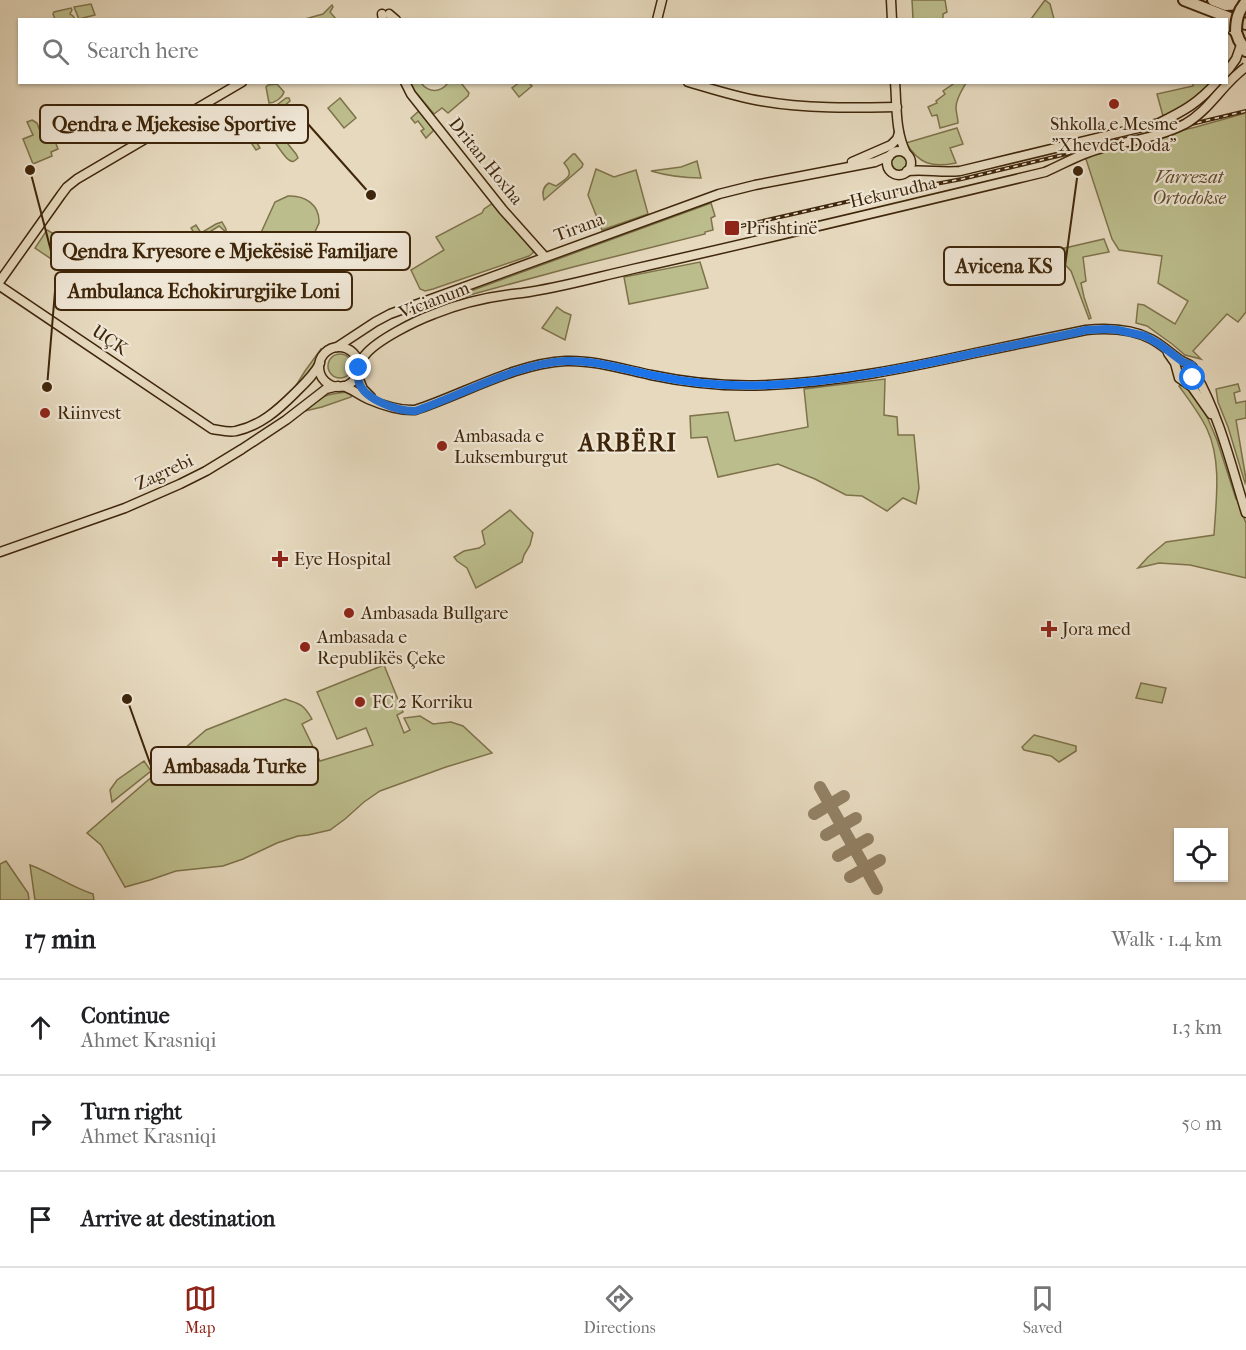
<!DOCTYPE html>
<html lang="en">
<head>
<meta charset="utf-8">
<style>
	body { margin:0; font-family:"IM FELL French Canon",serif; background:#f2f2f2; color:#202124 }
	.controls { position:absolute; right:18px; bottom:18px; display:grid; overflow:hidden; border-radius:0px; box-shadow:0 2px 4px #0004 }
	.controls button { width:54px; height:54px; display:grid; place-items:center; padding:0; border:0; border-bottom:2px solid #e0e0e0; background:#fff; color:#202124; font:30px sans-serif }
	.stop { position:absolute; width:18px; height:18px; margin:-14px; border:4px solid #1a73e8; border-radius:50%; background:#fff }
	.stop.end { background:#1a73e8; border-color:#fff; box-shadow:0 2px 6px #0008 }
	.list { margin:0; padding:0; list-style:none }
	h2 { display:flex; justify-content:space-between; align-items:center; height:78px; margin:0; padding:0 24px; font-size:26px }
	h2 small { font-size:20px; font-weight:400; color:#757577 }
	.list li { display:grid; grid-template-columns:39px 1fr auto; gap:18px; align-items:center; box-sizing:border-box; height:96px; padding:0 24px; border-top:2px solid #e0e0e0 }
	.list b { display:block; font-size:22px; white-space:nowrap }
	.list p { margin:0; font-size:20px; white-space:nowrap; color:#757577 }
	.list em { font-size:20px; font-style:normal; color:#757577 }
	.icon { flex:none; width:33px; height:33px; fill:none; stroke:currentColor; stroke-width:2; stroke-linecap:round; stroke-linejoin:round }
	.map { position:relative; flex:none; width:1246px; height:900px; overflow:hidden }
	.search { position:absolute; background:#fff; box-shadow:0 2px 4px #0004; left:18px; right:18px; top:18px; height:66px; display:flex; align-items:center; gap:15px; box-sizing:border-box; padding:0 21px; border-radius:0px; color:#757577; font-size:22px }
	.sheet { height:366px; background:#fff }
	nav { display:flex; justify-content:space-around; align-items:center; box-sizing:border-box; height:84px; border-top:2px solid #e0e0e0; background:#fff; font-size:16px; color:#757577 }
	nav a { display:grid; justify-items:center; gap:3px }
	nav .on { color:#8f2418 }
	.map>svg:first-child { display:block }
</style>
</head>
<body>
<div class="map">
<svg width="1246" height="900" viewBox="0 0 1246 900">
	<rect width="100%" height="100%" fill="#e6d9be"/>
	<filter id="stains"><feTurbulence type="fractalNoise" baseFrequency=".00333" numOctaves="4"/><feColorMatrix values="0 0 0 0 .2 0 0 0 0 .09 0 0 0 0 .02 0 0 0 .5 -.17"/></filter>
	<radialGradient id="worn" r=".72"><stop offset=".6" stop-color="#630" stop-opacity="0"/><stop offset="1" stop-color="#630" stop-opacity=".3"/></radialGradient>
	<g fill="#bcbd8c" stroke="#7e724b" stroke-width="1.5">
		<path d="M 912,0 L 945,0 L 947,12 L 943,14 L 943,19 L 913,19 Z"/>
		<path d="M 1045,0 L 1050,4 L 1054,19 L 1031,19 Z"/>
		<path d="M 91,4 L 95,15 L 79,19 L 74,7 Z"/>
		<path d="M 332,5 L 333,7 L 330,12 L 336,19 L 305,19 L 323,14 Z"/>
		<path d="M 71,8 L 72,10 L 70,14 L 73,16 L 75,19 L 55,19 L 53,14 L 54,12 Z"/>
		<path d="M 520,82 L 529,83 L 532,86 L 519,97 L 512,88 Z"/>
		<path d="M 410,83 L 421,83 C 429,93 440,93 448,83 L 461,83 L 469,93 L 468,96 L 448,113 L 442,108 L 434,114 L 412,88 Z"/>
		<path d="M 953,83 L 966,83 C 962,90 956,99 956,107 C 956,113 958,118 958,123 L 940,128 L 937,115 L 932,116 L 928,107 L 937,103 L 936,101 L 945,94 L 943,91 L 953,84 Z"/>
		<path d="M 1193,83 L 1214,83 L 1181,109 L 1163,116 L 1157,94 L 1193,86 Z"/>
		<path d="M 277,84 L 284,92 C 282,98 275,103 269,103 L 266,87 L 268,85 Z"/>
		<path d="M 286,98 L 289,98 L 290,101 L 268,119 L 296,154 L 298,158 C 294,161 294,163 289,160 C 285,158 265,129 264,123 C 263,122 264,115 265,114 Z"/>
		<path d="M 340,98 L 356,118 L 344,128 L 328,108 Z"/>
		<path d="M 421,110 L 436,128 L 426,138 L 421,131 L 424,129 L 418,121 L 415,123 L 411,118 L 419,111 Z"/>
		<path d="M 1246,113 L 1246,312 L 1238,322 L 1227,314 L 1193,351 L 1201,359 L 1185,355 L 1172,344 L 1147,326 L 1136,323 L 1138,304 L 1144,305 L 1175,324 L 1188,301 L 1158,283 L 1162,256 L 1119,250 L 1112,239 L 1084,153 L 1196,127 Z"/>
		<path d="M 32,120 L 37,123 L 40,131 L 50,128 L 58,149 L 51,152 L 52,156 L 33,164 L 23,139 L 33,135 L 27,122 Z"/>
		<path d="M 249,120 L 254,120 L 262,136 L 261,141 L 257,143 L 260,148 L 256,150 L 252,144 L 256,140 L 246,124 Z"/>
		<path d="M 957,128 L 963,144 L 950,148 L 956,163 C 932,168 919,164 906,143 Z"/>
		<path d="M 573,154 L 575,154 L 583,164 L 582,167 L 544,200 C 542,193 542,187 549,183 L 556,186 C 567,178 575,176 564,163 Z"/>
		<circle cx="899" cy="163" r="8"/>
		<path d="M 697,161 L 701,178 C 683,178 668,176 651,171 L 681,167 Z"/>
		<path d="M 596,169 L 614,177 L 636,170 L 648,214 L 602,230 L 588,195 Z"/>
		<path d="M 288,196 C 305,195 320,205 319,223 L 287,292 C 270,306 242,295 243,272 L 275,202 Z"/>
		<path d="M 493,203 L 534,252 L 529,256 L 433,289 L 425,291 L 420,289 L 411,270 L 444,250 L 436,237 L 482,213 L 484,209 Z"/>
		<path d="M 711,203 L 715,216 L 711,218 L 713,230 L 705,232 L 705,234 L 573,267 L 466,296 L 465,293 Z"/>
		<path d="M 222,222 L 226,229 L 226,232 L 219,226 L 203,236 L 211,250 L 231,238 L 225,251 L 217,259 L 219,274 L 218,288 L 172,271 L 191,256 L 188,252 L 196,245 L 189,234 L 193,231 L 191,228 L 196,225 L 201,233 L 216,224 Z"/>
		<path d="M 47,230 L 73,245 L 76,242 L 82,253 L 74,256 L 66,269 L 35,248 Z"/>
		<path d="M 1104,239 L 1109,252 L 1083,257 L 1086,281 L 1081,283 L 1084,297 L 1091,318 L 1089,319 L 1071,271 L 1052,251 Z"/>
		<path d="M 700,262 L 708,288 L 629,304 L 624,277 Z"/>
		<path d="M 112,266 L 121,269 L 109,275 L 107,279 L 112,287 L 101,294 L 94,283 L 104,267 Z"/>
		<path d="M 557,307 L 564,312 L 571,315 L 565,340 L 542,328 Z"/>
		<path d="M 321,349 L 323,350 L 318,357 L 313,370 L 292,392 L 305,371 Z"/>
		<circle cx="340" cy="366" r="12"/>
		<path d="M 885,379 L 884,415 L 897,417 L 898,435 L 914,435 L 919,488 L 916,504 L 903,498 L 887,511 L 862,496 L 846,495 L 815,479 L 778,464 L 718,477 L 707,437 L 691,438 L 690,416 L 728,412 L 735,441 L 808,427 L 804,389 Z"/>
		<path d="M 1184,384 L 1205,412 L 1217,440 L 1236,499 L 1246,498 L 1246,517 L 1244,518 L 1246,523 L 1246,578 L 1190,565 L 1159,563 L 1138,568 L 1148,557 L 1166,542 L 1214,535 C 1216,501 1222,461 1207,429 C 1200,414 1189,400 1179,386 Z"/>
		<path d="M 1238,384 L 1240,391 L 1234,393 L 1236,403 L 1246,401 L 1246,418 L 1236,420 L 1246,479 L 1245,483 L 1228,427 L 1218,402 L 1216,389 Z"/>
		<path d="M 348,392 L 352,394 L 351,397 L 322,407 L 305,411 C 324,395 324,394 348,392 Z"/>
		<path d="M 510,510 L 533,533 L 530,545 L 524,555 L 522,562 L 476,588 L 467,568 L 457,561 L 454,557 L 464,551 L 479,548 L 485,544 L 482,531 Z"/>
		<path d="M 384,665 L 403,712 L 397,715 L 404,733 L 410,730 L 404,718 L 420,716 L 433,724 L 451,722 L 463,726 L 492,753 L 446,767 L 380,791 L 364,802 L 345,819 L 330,830 L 308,835 L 298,836 L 277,843 L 243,859 L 223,866 L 176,871 L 150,880 L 125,887 L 101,845 L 87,833 L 206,730 L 285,699 C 301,704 304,705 312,719 L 302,724 L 320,761 L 373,745 L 366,728 L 337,739 L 317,692 Z"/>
		<path d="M 1141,683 L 1166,688 L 1162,703 L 1136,698 Z"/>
		<path d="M 1034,735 L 1076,746 L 1076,751 L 1059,762 L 1051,756 L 1024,750 L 1022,747 Z"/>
		<path d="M 144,761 L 151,771 L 112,802 L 110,790 L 117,780 Z"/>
		<path d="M 6,861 L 28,893 L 29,900 L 0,900 L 0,864 Z"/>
		<path d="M 30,865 C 52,873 71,887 93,894 L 94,900 L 35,900 Z"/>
	</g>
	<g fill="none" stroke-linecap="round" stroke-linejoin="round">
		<g stroke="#928064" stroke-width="12">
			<path d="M 820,787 L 877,889"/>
			<path d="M 814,814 L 844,796"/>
			<path d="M 826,835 L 856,818"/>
			<path d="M 838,856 L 868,839"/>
			<path d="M 850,877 L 880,860"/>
		</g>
		<g stroke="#3f260a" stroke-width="11">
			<g id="major">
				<path d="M 891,0 L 892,20"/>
				<path d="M 382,14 L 383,20"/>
				<path d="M 389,14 L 396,20"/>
				<path d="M 657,20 L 662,0"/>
				<path d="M 1226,73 L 1236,59 L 1241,45"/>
				<path d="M 405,82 L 411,94 L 503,210 L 545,257"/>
				<path d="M 688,82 C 712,89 736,97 761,101 C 806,109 851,108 897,107"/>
				<path d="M 895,82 C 897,106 895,131 906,153"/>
				<circle cx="899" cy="163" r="12"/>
				<path d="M 852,162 L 891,145 L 897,139 L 899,133"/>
				<path d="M 907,171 C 925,169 942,173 960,171 L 1159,123 C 1184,111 1198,103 1217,82"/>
				<path d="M 0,281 L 61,195 L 67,187 L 77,179 L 242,82"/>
				<path d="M 0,286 L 212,429 C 220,430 228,433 236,431 C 260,426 278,410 295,393 C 305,383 314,375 320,363"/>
				<path d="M 337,347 L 375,322 L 390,314 L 719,194 L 755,185 L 875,162 L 889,156"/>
				<circle cx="339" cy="367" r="20"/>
				<path d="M 1168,353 L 1175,363 L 1179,378 L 1192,387 L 1211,414"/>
				<path d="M 359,368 C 360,363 362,359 365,355 C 377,340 415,321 434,314 C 463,302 492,296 522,293 C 560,288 597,277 633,269 C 771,238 908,205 1045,172"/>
				<path d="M 357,375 L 363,389 L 371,397"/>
				<path d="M 343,386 C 352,389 359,395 368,399 C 382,405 400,411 415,410 C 462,395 516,363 566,361 C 594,360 623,369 651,375 C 689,383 729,387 768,385 C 838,382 907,368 975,353 C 1012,345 1049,338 1086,330 C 1107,328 1132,329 1151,339 C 1163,345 1172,355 1182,361 C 1189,365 1193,364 1195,373 C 1220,417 1231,465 1246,513"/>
				<path d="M 0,552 L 125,508 L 180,484 L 206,471 L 242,449 L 286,420 L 326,389 L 338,386"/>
			</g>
		</g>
		<g stroke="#3f260a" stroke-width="14">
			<g id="highway">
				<path d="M 1184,0 L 1246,24"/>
				<path d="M 1213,0 L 1226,5 L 1244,4"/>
				<path d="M 1226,22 L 1236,32 L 1239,40 L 1246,51"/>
			</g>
		</g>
		<use href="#major" stroke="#e6d9be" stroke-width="8"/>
		<use href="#highway" stroke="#e6d9be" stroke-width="10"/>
		<g stroke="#3f260a" stroke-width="4">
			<path id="rail" d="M 732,228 L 872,196 L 962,179 L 1246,111"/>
		</g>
		<use href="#rail" stroke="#efe6d5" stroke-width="1.5" stroke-dasharray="4.5" stroke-linecap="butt"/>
		<g stroke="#3f260a" stroke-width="11" stroke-linecap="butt">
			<path id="major-bridge" d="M 1045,172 C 1059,166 1073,158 1087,153 C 1119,141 1154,140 1185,124 C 1210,110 1223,83 1246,67"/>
		</g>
		<g stroke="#3f260a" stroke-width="14" stroke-linecap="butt">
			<path id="highway-bridge" d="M 1236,32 C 1236,20 1238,11 1246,2"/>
		</g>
		<use href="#major-bridge" stroke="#e6d9be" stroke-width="8"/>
		<use href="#highway-bridge" stroke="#e6d9be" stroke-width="10"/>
	</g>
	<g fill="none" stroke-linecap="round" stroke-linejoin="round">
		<path stroke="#1a73e8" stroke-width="8" d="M 359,368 C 359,369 357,376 358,378 C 360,399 397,411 415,411 C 462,395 517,363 566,361 C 594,360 623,369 651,375 C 689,383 730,387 768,385 C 838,382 907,368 975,353 C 1012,345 1049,339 1086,330 L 1107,329 L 1118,330 L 1145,336 L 1159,344 L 1183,362 L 1192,365 L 1195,372 L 1193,378"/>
	</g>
	<g fill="#8f2418" stroke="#efe6d5" stroke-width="2">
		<circle cx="1114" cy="104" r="6"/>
		<rect x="724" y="220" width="16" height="16" rx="3"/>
		<circle cx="45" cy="413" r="6"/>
		<circle cx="442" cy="446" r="6"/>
		<path d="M277 550h6v6h6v6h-6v6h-6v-6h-6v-6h6z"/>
		<circle cx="349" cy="613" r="6"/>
		<path d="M1046 620h6v6h6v6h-6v6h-6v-6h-6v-6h6z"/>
		<circle cx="305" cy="647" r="6"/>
		<circle cx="360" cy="702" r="6"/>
	</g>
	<g text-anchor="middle" stroke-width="4.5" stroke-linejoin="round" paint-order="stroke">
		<g font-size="18" fill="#3f260a" stroke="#efe6d5" text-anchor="start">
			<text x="1114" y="130" text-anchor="middle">Shkolla e Mesme<tspan x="1114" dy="21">"Xhevdet Doda"</tspan></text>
			<text x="746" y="234">Prishtinë</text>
			<text x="57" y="419">Riinvest</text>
			<text x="454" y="442">Ambasada e<tspan x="454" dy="21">Luksemburgut</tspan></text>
			<text x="294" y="565">Eye Hospital</text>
			<text x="361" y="619">Ambasada Bullgare</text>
			<text x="1062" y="635">Jora med</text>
			<text x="317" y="643">Ambasada e<tspan x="317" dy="21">Republikës Çeke</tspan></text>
			<text x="372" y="708">FC 2 Korriku</text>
		</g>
		<g font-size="18" fill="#3f260a" stroke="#efe6d5">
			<text transform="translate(486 161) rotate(51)" y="6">Dritan Hoxha</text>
			<text transform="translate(893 192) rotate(-13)" y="6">Hekurudha</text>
			<text transform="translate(579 227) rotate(-20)" y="6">Tirana</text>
			<text transform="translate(434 300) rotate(-21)" y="6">Vicianum</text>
			<text transform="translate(110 340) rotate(34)" y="6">UÇK</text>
			<text transform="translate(164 472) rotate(-25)" y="6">Zagrebi</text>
		</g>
		<g font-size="18" font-style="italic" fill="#5e4c2a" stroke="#efe6d5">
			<text x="1189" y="183">Varrezat<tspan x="1189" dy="21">Ortodokse</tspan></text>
		</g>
		<g font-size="24" font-weight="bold" letter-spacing="1.5" fill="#3f260a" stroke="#efe6d5">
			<text x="628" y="451">ARBËRI</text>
		</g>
	</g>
	<path fill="none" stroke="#3f260a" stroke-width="2" d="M371 195L308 124M30 170L51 251M1078 171L1065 266M47 387L55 291M127 699L151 766"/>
	<g fill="#3f260a" stroke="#efe6d5" stroke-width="2">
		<circle cx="371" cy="195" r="6"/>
		<circle cx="30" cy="170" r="6"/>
		<circle cx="1078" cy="171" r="6"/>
		<circle cx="47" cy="387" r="6"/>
		<circle cx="127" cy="699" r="6"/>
	</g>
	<g fill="#efe6d5" stroke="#3f260a" stroke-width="2">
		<rect x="40" y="105" width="268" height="38" rx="6"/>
		<rect x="51" y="232" width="359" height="38" rx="6"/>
		<rect x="944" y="247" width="121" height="38" rx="6"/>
		<rect x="55" y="272" width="297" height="38" rx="6"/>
		<rect x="151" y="747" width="167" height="38" rx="6"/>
	</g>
	<g font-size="20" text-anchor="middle" font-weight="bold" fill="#3f260a">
		<text x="174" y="131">Qendra e Mjekesise Sportive</text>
		<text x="230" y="258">Qendra Kryesore e Mjekësisë Familjare</text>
		<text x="1004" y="273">Avicena KS</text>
		<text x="204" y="298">Ambulanca Echokirurgjike Loni</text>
		<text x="235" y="773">Ambasada Turke</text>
	</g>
	<rect width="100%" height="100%" filter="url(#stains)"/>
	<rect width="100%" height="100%" fill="url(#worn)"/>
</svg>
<div class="controls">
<button><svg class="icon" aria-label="locate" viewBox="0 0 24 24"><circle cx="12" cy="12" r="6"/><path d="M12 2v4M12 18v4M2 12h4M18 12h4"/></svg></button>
</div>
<div class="stop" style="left:1193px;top:378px"></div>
<div class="stop end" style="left:359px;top:368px"></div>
<div class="search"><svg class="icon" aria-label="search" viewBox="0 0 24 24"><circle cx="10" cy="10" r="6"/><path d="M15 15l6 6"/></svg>Search here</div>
</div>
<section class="sheet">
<h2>17 min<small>Walk · 1.4 km</small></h2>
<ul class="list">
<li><svg class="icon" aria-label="ahead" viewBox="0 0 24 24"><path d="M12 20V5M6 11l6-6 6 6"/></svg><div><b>Continue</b><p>Ahmet Krasniqi</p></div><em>1.3 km</em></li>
<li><svg class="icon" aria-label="right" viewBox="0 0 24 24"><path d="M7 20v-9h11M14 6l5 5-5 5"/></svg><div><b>Turn right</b><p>Ahmet Krasniqi</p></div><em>50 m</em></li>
<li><svg class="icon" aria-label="arrive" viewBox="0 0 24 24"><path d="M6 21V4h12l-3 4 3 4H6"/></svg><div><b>Arrive at destination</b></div></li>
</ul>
</section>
<nav>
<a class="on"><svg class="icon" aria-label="map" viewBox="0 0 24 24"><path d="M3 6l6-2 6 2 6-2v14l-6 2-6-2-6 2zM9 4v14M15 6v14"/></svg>Map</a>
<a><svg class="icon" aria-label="directions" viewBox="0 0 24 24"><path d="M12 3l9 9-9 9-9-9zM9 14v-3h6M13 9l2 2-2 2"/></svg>Directions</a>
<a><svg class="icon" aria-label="saved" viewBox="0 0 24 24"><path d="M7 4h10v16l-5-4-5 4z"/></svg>Saved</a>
</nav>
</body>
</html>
